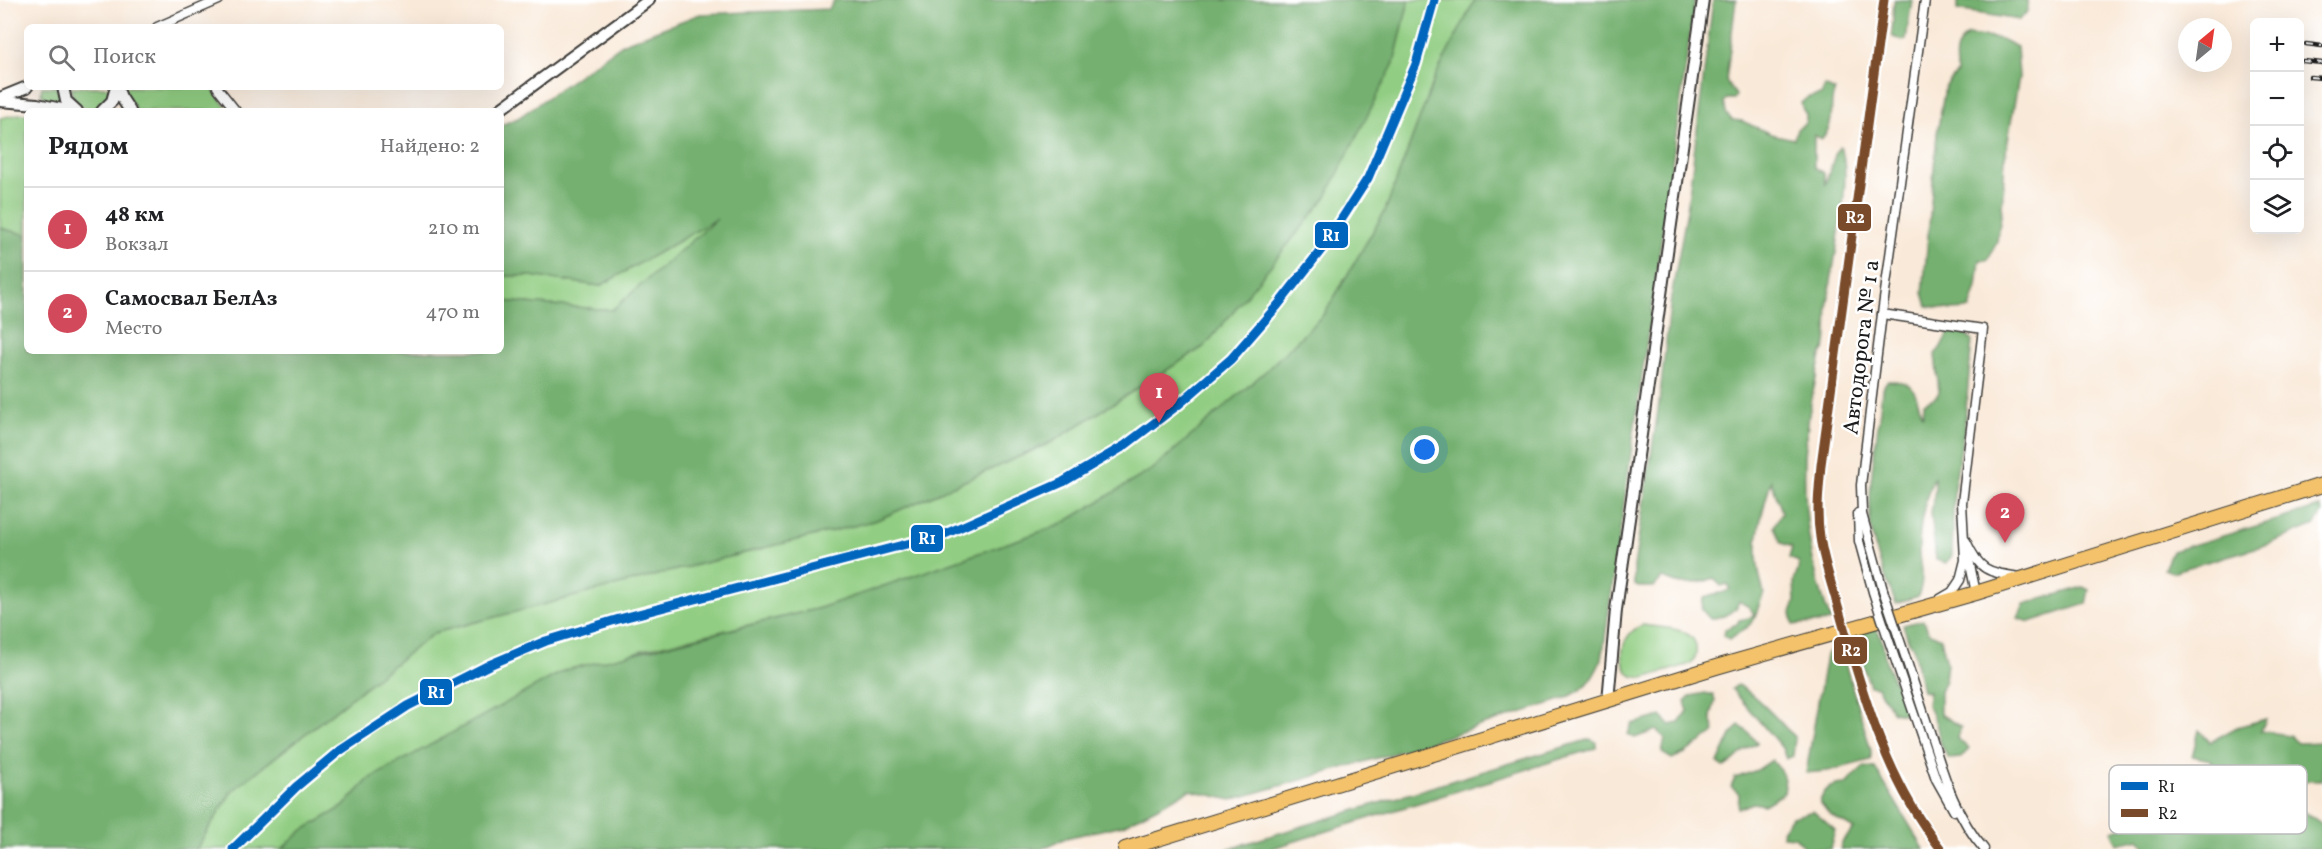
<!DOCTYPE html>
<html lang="ru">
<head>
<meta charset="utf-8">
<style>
	body { margin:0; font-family:Vollkorn,serif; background:#f6f6f6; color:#202124 }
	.controls { position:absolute; right:18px; top:18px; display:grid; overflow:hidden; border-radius:9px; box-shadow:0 6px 24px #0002 }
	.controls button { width:54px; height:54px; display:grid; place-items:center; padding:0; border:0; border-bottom:2px solid #e0e0e0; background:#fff; color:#202124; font:30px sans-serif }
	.compass { position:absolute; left:2178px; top:18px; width:54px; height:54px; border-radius:50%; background:#fff; box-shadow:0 6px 24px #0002; rotate:29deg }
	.you { position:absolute; left:1425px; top:450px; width:21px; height:21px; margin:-15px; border:4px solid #fff; border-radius:50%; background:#1a73e8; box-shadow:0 0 0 9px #1a73e833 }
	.badge { display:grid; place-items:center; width:39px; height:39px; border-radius:50%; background:#d1495b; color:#fff; font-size:20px; font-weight:700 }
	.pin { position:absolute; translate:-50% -50px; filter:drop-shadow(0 2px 3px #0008) }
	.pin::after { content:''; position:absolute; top:32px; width:21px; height:18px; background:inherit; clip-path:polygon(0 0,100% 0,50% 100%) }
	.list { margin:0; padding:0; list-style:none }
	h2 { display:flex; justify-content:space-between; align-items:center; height:78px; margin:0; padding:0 24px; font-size:26px }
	h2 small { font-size:20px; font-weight:400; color:#757577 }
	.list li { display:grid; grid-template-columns:39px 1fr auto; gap:18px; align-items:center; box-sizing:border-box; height:84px; padding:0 24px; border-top:2px solid #e0e0e0 }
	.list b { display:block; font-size:22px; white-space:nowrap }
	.list p { margin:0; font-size:20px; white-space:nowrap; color:#757577 }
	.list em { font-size:20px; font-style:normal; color:#757577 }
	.icon { flex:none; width:33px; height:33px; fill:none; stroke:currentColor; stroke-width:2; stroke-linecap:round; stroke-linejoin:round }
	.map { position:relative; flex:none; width:2322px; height:849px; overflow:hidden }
	.search { position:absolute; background:#fff; box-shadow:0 6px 24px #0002; left:24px; top:24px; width:480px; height:66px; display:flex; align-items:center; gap:15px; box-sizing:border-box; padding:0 21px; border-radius:9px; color:#757577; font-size:22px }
	.panel { position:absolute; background:#fff; box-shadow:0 6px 24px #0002; left:24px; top:108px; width:480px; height:246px; border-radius:9px }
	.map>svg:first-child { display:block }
</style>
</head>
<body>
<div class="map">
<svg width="2322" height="849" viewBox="0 0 2322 849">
	<rect width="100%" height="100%" fill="#fff"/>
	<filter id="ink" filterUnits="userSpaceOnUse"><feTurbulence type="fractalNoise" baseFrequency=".0167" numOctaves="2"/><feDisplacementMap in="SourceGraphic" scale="12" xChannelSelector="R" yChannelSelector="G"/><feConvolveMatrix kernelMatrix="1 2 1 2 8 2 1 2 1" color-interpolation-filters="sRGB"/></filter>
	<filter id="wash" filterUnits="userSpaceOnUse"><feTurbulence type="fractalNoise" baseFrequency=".008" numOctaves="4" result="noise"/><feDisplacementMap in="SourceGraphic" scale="24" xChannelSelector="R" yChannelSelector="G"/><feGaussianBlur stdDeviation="1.35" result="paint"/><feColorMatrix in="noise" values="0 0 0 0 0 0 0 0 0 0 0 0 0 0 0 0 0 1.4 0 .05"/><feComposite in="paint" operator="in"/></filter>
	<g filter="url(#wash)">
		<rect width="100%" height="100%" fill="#f9e9d8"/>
		<g fill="#91cd82" stroke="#56744f" stroke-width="1.5">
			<path d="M 1409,0 L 1475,0 L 1436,75 L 1385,211 L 1325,313 L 1267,370 L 1153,469 L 1061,525 L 820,608 L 642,650 L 369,779 L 343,807 L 303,830 L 282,849 L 196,849 L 232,791 L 434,633 L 672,571 L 877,520 L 1052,442 L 1205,346 L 1394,63 Z"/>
			<path d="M 42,87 L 56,87 L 65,104 L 46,100 L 41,93 Z"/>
			<path d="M 71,87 L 110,87 C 110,116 72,116 71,87 Z"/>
			<path d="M 121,87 L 211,87 L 229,111 L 136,111 Z"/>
			<path d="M 19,114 L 27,114 L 27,235 L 0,228 L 0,118 Z"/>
			<path d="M 720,217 L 612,310 L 501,301 L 501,276 L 531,276 L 600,286 Z"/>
			<path d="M 1643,625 C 1659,628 1694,626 1696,647 C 1697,655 1695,659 1690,664 L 1644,678 L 1632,676 C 1615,661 1622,632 1643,625 Z"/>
		</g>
		<g fill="#74b070" stroke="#486646" stroke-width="1.5">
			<path d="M 834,0 L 1409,0 L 1394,63 L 1325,199 L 1205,346 L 1052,442 L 877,520 L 672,571 L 434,633 L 232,791 L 196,849 L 0,849 L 0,228 L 27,235 L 27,351 L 501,351 L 501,301 L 612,310 L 717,219 L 600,286 L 531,276 L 501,276 L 501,125 L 518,118 L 624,43 L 700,14 L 829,9 Z"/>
			<path d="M 1475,0 L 1695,0 L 1602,659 C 1591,683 1587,688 1564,699 L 1395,753 L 1231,800 L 1190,790 L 1123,825 L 1066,838 L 1041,849 L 282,849 L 303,830 L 343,807 L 369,779 L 565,670 L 820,608 L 1060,525 L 1153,469 L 1267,370 L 1325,313 L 1385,211 L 1436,75 Z"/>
			<path d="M 1713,0 L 1736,0 L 1726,81 L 1736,95 L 1734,99 L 1727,99 L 1724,102 L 1726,113 L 1732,120 L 1742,121 L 1771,134 L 1794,139 L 1797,129 L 1806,123 L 1806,114 L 1803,110 L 1801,103 L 1808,97 L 1821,95 L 1825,86 L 1835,91 C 1827,106 1838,119 1822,139 L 1814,135 L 1814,167 L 1824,173 L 1825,185 L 1835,155 L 1840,146 C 1855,172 1831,270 1828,303 C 1827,317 1828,330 1826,344 C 1825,349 1822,352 1821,356 C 1818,368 1816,380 1813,392 C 1798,466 1803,550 1831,621 C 1820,624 1805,623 1793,625 L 1791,612 L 1795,602 L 1794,581 L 1798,570 L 1799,562 L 1789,558 L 1792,547 L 1781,543 L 1774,526 L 1782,512 L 1771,481 C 1759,524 1750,548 1764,593 C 1751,623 1759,621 1729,639 L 1724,636 L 1725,629 L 1737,624 L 1739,620 L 1749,618 L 1754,614 L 1749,607 L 1739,601 L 1736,609 L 1724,616 L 1710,619 L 1702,610 L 1703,599 C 1713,591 1721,596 1730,589 L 1728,584 L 1721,586 L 1713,578 C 1706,582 1684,586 1677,583 C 1672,582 1667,579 1662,578 L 1654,587 L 1638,587 L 1634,584 L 1634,566 L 1659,403 L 1671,297 L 1687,210 Z"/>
			<path d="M 1894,0 L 1912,0 L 1906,39 L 1903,41 L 1893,37 L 1892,34 Z"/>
			<path d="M 1958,0 L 2027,0 L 2028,11 L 2019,20 L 1958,10 Z"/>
			<path d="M 1968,35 L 2001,39 L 2017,47 L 2019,77 L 2005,157 L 2002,209 L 1997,241 L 1988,260 L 1980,260 L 1977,287 L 1970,309 L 1952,310 L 1927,306 L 1923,293 L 1937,134 L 1945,87 L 1957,73 C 1954,58 1954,44 1968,35 Z"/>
			<path d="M 1950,331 L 1964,334 L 1972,340 L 1964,431 L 1954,487 L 1952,555 L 1947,563 L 1936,560 L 1931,512 L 1935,490 L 1934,477 C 1924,501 1919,524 1919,550 C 1919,570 1926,576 1918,596 L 1896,604 C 1886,578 1872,547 1870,519 C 1868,476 1879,432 1882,389 L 1887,381 C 1919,380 1914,394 1923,416 L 1924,403 L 1936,397 L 1939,392 L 1935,354 C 1945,345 1942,341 1950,331 Z"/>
			<path d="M 2320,507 L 2322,513 L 2315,525 L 2269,544 L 2172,572 L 2164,569 L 2172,551 Z"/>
			<path d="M 2083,587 L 2089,590 L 2086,604 L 2030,622 L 2018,618 L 2024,604 Z"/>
			<path d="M 1923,620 L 1929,632 L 1941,638 L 1947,663 L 1945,680 L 1940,692 L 1940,714 L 1961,727 L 1957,738 L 1969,749 L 1961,758 L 1949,759 L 1941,745 L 1936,723 L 1927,705 L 1929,692 L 1922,691 L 1913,647 L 1908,640 L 1903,625 Z"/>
			<path d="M 1872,626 C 1885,636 1882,647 1886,661 C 1892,681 1902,690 1905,714 L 1893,712 L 1877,687 L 1870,686 L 1854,639 L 1859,630 Z"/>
			<path d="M 1840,646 L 1871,750 L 1871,760 L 1828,771 L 1806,773 L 1826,655 L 1833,648 Z"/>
			<path d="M 1737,685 C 1752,690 1783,725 1795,738 L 1793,756 L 1786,759 L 1782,748 L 1732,689 Z"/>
			<path d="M 1705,693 L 1713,695 L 1715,701 L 1711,717 L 1715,732 L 1685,753 L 1672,759 L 1662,753 L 1665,738 L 1656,730 L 1635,738 L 1628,734 L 1632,724 L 1661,716 L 1670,725 L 1679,723 L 1688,711 L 1685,702 L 1691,696 Z"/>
			<path d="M 2266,719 L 2261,731 L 2289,735 L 2298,743 L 2322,742 L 2322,781 L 2265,780 L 2262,795 L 2289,801 L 2322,824 L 2322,849 L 2147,849 L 2139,839 L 2118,844 L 2112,831 L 2128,826 L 2126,811 L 2140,788 L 2184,774 L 2209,769 L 2211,760 L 2192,756 L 2199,730 L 2210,742 L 2237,727 Z"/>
			<path d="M 1739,725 L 1749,733 L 1757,743 C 1741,749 1739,759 1724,767 L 1718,763 L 1731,735 Z"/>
			<path d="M 1590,739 L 1596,742 L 1596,748 L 1270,849 L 1227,849 Z"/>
			<path d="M 1772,760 C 1781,770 1787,779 1784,793 L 1764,805 L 1753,803 L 1738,809 L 1739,794 L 1731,787 L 1735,778 L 1757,770 Z"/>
			<path d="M 1863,767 L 1875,768 L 1924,849 L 1840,849 L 1843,841 L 1854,829 L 1830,815 L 1820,802 C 1824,788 1832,784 1846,784 Z"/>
			<path d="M 1813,811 L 1835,830 L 1830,849 L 1806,849 L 1795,837 L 1783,836 L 1782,831 L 1792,817 Z"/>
		</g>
	</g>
	<g filter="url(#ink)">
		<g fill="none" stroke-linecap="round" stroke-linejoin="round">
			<g stroke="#3d3b38" stroke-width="11">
				<g id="minor">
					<path d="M 157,27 L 219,0"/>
					<path d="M 217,87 L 236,111"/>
					<path d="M 1882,314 L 1983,329 L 1962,503 L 1965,560 L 1960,580 L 1952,592 L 1940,599"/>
					<path d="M 1858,513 L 1859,541 L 1873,592"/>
					<path d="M 1966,541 C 1980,572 1988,572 2020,577"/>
					<path d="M 1968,555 L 1976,593"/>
					<path d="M 1883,590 L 1862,514 L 1861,485 L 1882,314 L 1925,0"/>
					<path d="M 1898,635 C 1909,667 1919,700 1930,732 C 1943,773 1955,816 1984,849"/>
					<path d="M 1888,638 L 1936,779 L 1954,811"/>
				</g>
			</g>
			<g stroke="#3d3b38" stroke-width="14">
				<g id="tertiary">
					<path d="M 63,87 L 66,101 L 77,111"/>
					<path d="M 117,87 L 121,97 L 130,111"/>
					<path d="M 0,98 L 27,87"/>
					<path d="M 0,101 L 37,104 L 72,111"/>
					<path d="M 102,111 L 112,101 L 116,87"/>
					<path d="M 498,111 L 649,0"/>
					<path d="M 1608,701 L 1616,610 L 1703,0"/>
				</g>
			</g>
			<g stroke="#3d3b38" stroke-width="16">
				<path id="trunk" d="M 1125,849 L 1716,667 L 1976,593 L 2322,485"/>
			</g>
			<use href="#minor" stroke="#fff" stroke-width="8"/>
			<use href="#tertiary" stroke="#fff" stroke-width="10"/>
			<use href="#trunk" stroke="#f3c26a" stroke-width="14"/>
			<g stroke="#1c1c1c" stroke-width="4.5">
				<g id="rail">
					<path d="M 1884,0 L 1821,465 C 1819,489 1816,513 1820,537 C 1824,565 1835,594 1842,621 C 1865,701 1888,783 1941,849"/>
					<path d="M 2306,44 L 2322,46"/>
					<path d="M 2303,61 L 2322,63"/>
					<path d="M 2310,77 L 2322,78"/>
				</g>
			</g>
			<use href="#rail" stroke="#fff" stroke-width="2" stroke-dasharray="7" stroke-linecap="butt"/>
			<g stroke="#3d3b38" stroke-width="11" stroke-linecap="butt">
				<g id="minor-bridge">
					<path d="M 1883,590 L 1898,635"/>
					<path d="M 1873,592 L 1888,638"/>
				</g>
			</g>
			<use href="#minor-bridge" stroke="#fff" stroke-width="8"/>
			<g stroke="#fff" stroke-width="14">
				<path id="rail-1" d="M 233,849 L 296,787 L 338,752 L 408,706 L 489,665 L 546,641 L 619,619 L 945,534 L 1063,482 L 1124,446 L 1178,405 L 1231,359 L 1278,305 L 1325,245 L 1368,178 L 1416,64 L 1434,0"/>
			</g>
			<g stroke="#fff" stroke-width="14">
				<path id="rail-2" d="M 1884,0 L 1821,465 C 1819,489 1816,513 1820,537 C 1824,565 1835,594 1842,621 C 1865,701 1888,783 1941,849"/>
			</g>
			<use href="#rail-1" stroke="#0065bd" stroke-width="9"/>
			<use href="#rail-2" stroke="#7a4b2a" stroke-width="9"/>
		</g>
	</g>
	<g text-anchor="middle" stroke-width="5" stroke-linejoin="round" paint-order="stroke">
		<g font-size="22" fill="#1c1c1c" stroke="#fff">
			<text transform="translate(1860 347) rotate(-83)" y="8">Автодорога № 1 а</text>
		</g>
	</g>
	<rect x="2109" y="765" width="198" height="69" rx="9" fill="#fff" stroke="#bbb" stroke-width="1.5"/>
	<rect x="2121" y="782" width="27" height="8" fill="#0065bd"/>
	<rect x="2121" y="809" width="27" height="8" fill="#7a4b2a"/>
	<g font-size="16" fill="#1c1c1c">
		<text x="2158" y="792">R1</text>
		<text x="2158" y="819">R2</text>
	</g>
	<g stroke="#fff" stroke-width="2">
		<rect x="1837" y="203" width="35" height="29" rx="6" fill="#7a4b2a"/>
		<rect x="1314" y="221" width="35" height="28" rx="6" fill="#0065bd"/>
		<rect x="910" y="524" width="34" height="29" rx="6" fill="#0065bd"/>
		<rect x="1833" y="636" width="35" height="29" rx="6" fill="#7a4b2a"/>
		<rect x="419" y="678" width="34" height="28" rx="6" fill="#0065bd"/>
	</g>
	<g font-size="16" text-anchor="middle" font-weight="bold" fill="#fff">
		<text x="1855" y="223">R2</text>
		<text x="1331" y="241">R1</text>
		<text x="927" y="544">R1</text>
		<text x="1851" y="656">R2</text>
		<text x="436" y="698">R1</text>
	</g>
</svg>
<div class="controls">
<button>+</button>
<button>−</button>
<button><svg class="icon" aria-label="locate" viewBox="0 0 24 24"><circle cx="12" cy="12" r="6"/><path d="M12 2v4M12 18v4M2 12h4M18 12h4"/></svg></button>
<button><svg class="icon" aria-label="layers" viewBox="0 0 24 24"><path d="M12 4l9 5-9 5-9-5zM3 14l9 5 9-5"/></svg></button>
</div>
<svg class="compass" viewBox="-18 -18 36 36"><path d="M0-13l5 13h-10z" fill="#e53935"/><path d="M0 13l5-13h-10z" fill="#757577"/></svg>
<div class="you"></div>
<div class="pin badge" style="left:1159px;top:423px">1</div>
<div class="pin badge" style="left:2005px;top:543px">2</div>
<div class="search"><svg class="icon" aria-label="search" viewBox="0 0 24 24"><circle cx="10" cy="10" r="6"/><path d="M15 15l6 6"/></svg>Поиск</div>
<section class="panel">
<h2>Рядом<small>Найдено: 2</small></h2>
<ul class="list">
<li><span class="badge">1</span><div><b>48 км</b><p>Вокзал</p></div><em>210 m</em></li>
<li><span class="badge">2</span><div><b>Самосвал БелАз</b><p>Место</p></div><em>470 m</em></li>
</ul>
</section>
</div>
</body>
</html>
